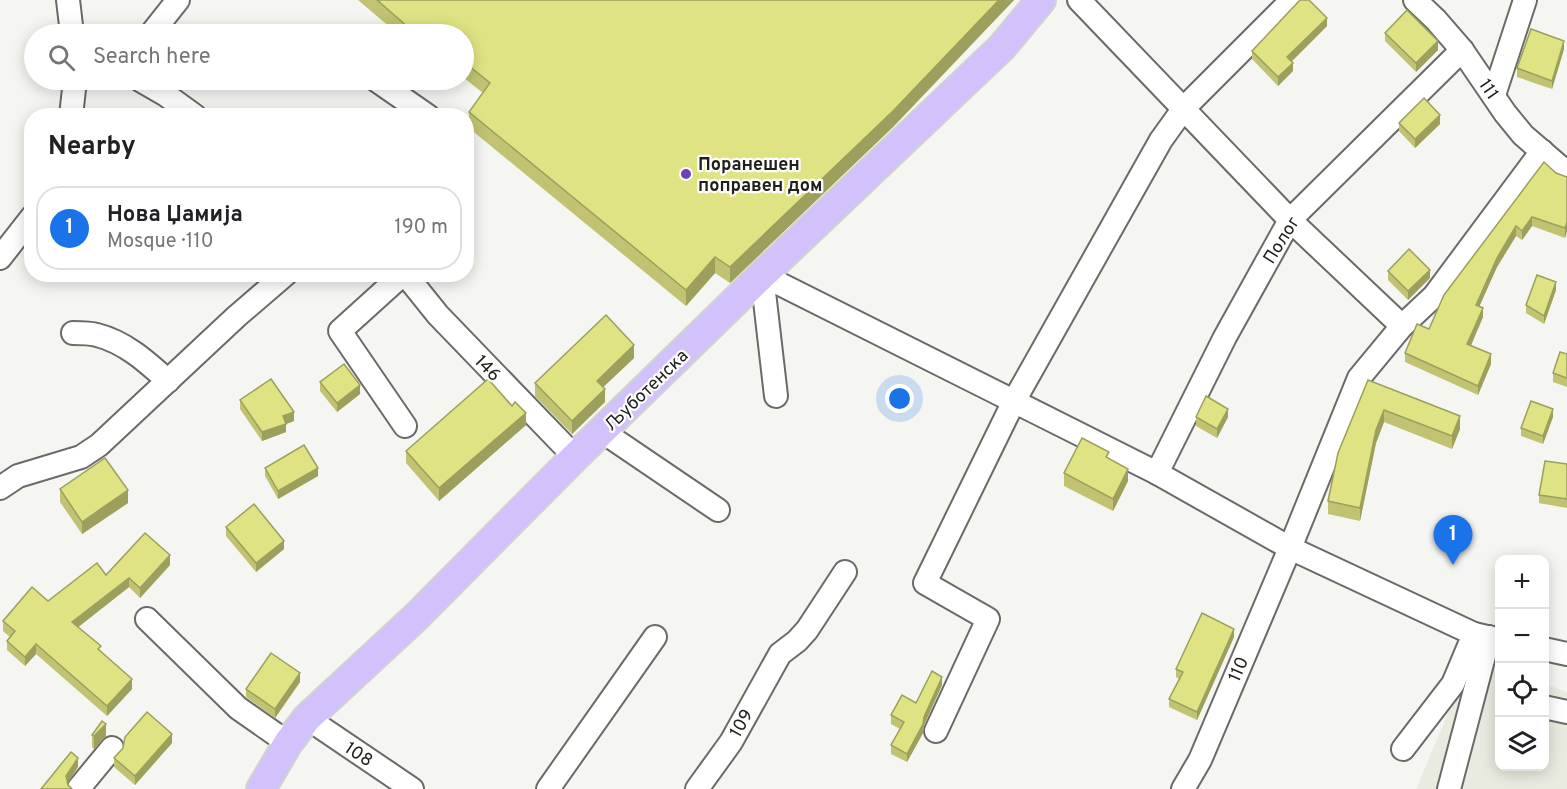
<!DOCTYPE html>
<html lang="en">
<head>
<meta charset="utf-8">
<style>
	body { margin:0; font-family:Overpass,sans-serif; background:#f6f6f6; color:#202124 }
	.controls { position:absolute; right:18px; bottom:18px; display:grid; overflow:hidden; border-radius:12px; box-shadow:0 3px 15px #0003 }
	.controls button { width:54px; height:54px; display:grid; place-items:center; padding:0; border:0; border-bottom:2px solid #e0e0e0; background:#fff; color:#202124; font:30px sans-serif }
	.you { position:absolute; left:900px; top:399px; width:21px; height:21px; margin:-15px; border:4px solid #fff; border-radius:50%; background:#1a73e8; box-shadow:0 0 0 9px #1a73e833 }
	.badge { display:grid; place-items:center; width:39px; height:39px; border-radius:50%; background:#1a73e8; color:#fff; font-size:20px; font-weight:700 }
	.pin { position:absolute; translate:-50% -50px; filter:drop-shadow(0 2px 3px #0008) }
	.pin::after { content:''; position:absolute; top:32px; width:21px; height:18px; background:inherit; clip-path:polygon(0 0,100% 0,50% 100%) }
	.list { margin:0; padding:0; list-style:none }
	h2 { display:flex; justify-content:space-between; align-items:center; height:78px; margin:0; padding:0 24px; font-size:26px }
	h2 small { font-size:20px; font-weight:400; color:#757577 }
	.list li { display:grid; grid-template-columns:39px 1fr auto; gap:18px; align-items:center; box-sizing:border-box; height:84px; margin:0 12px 12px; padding:0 12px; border:2px solid #e0e0e0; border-radius:24px }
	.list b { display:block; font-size:22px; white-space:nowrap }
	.list p { margin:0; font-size:20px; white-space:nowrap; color:#757577 }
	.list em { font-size:20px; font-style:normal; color:#757577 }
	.icon { flex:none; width:33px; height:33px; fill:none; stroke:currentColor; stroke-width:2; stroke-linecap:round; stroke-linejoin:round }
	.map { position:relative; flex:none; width:1567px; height:789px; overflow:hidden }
	.search { position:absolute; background:#fff; box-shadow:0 3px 15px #0003; left:24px; top:24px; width:450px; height:66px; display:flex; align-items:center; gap:15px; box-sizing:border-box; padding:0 21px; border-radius:33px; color:#757577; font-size:22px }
	.panel { position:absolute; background:#fff; box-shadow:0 3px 15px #0003; left:24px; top:108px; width:450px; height:174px; border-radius:24px }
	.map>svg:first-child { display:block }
</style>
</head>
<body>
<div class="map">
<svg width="1567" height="789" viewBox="0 0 1567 789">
	<rect width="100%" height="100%" fill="#f5f5f2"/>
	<path fill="#eaebe0" d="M 1470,661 L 1499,670 L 1500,766 L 1544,766 L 1545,684 L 1567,692 L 1567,789 L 1416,789 Z"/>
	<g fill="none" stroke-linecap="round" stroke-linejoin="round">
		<g stroke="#6a6b68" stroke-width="26">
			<g id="minor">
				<path d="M 68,0 L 72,34"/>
				<path d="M 1079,0 L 1290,220 L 1402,326"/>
				<path d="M 1415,0 L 1436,20 L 1462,50 L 1505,113 L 1523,135 L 1567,173"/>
				<path d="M 151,34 L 178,0"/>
				<path d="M 140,80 L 166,95 L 195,116"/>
				<path d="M 376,80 L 428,116"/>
				<path d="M 1494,95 L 1525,0"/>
				<path d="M 71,116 L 75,80"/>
				<path d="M 0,258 L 32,217"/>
				<path d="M 403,274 L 340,331 L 405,426"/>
				<path d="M 405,274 L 438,315 L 575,457"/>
				<path d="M 762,275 L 1157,473 L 1290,548 L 1474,634 L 1500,640"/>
				<path d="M 762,275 L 776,396"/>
				<path d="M 73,333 C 81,333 90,333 97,335 C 125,342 147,362 168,381"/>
				<path d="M 603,432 L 718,510"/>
				<path d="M 1157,473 L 1225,337 L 1290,220 L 1462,50"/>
				<path d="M 0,488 L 18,476 L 81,457 L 99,445 L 237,316 L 286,274"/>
				<path d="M 147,619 L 238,708 L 288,743"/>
				<path d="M 1544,649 L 1567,654"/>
				<path d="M 1544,707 L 1567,712"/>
				<path d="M 307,718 L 412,789"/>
				<path d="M 936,731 L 988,619 L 925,583 L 1014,401 L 1161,140 L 1184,108 L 1292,0"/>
				<path d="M 1403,749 L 1453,684 L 1474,634"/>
				<path d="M 81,789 L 79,788 L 112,748"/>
				<path d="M 548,789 L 655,637"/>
				<path d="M 697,789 L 731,742 L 780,654 L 797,641 L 807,630 L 845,572"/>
				<path d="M 1183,789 L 1200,760 L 1290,548 L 1359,378 L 1402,326 L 1434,296 L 1542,151"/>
				<path d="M 1449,789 L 1489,637"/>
			</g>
		</g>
		<g stroke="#d2d2d2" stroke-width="32">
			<path id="major" d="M 261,789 L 288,743 L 307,718 L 415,618 L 575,457 L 762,275 L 1002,47 L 1041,0"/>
		</g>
		<use href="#minor" stroke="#fff" stroke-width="22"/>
		<use href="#major" stroke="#d2c1fa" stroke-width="28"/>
	</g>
	<g fill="#c1c372">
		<path d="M 358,0 L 1014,0 L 893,127 L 730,283 L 715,273 L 686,306 L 469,128 L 469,112 L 483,93 L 464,78 L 464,34 L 398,34 Z"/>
		<path d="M 1327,26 L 1291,62 L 1293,71 L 1278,86 L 1252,59 L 1252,51 Z"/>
		<path d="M 1385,33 L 1438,50 L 1416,72 L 1385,41 Z"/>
		<path d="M 1564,49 L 1552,89 L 1517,77 L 1517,68 Z"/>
		<path d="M 1399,123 L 1440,124 L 1415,148 L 1399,131 Z"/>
		<path d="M 1556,173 L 1567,177 L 1567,231 L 1565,238 L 1532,226 L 1522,240 L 1516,236 L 1497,267 L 1479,306 L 1483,317 L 1471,346 L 1491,364 L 1478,395 L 1405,362 L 1405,353 L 1429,329 Z"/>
		<path d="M 1388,271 L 1430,278 L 1408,300 L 1388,280 Z"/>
		<path d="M 1556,290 L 1544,324 L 1526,313 L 1526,305 Z"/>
		<path d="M 1567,354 L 1567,387 L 1553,382 L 1553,373 Z"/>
		<path d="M 634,358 L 603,387 L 605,402 L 572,434 L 535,396 L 535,383 Z"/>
		<path d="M 1368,380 L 1460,429 L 1452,449 L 1384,422 L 1376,443 L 1360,521 L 1328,514 L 1328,501 Z"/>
		<path d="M 320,382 L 360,394 L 337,412 L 320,391 Z"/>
		<path d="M 240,400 L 294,421 L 286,424 L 286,432 L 262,441 L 240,409 Z"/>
		<path d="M 512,406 L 526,425 L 439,501 L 406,463 L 406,451 Z"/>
		<path d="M 1196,417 L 1228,417 L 1217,438 L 1196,426 Z"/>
		<path d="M 1553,417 L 1543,444 L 1521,436 L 1521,428 Z"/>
		<path d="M 1109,459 L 1128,481 L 1113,511 L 1064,486 L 1064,473 Z"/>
		<path d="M 1567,464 L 1567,508 L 1539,503 L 1539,495 Z"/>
		<path d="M 265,468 L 318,476 L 278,499 L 265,476 Z"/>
		<path d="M 60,489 L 128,503 L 82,534 L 60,502 Z"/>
		<path d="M 226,527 L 284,549 L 256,572 L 226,536 Z"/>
		<path d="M 170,565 L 140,598 L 129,587 L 78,627 L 101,651 L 132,689 L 107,716 L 36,654 L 25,666 L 7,650 L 7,641 L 10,637 L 3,631 L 3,621 L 106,575 Z"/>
		<path d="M 1234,637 L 1197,720 L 1169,707 L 1169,699 L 1179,679 L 1176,677 L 1176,669 Z"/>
		<path d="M 300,682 L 275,718 L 246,697 L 246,689 Z"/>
		<path d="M 942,685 L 924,725 L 923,733 L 907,762 L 891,754 L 891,745 L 900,729 L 891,724 L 891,715 L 916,703 Z"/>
		<path d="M 92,735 L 106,736 L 94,749 L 92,747 Z"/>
		<path d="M 172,743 L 135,785 L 114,767 L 114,758 Z"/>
	</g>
	<g fill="#9d9f5c">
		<path d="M 999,0 L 1014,0 L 893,127 L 730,283 L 730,267 Z"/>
		<path d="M 1327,18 L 1327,26 L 1287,66 L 1287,57 Z"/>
		<path d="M 1438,41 L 1438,50 L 1416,72 L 1416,63 Z"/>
		<path d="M 1564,41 L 1564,49 L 1552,89 L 1552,81 Z"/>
		<path d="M 1293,63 L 1293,71 L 1278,86 L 1278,77 Z"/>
		<path d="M 1440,115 L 1440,124 L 1415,148 L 1415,139 Z"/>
		<path d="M 1532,217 L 1532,226 L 1522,240 L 1522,231 Z"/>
		<path d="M 1567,222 L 1567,231 L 1565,238 L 1565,228 Z"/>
		<path d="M 1516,226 L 1516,236 L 1497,267 L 1476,314 L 1476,305 L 1497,258 Z"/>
		<path d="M 715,257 L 715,273 L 686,306 L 686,290 Z"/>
		<path d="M 1430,270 L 1430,278 L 1408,300 L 1408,291 Z"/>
		<path d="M 1556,282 L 1556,290 L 1544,324 L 1544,316 Z"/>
		<path d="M 1483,308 L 1483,317 L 1467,354 L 1467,344 Z"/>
		<path d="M 634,345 L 634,358 L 597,393 L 597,381 Z"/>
		<path d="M 1491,354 L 1491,364 L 1478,395 L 1478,386 Z"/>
		<path d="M 360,385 L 360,394 L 337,412 L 337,403 Z"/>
		<path d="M 605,389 L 605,402 L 572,434 L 572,421 Z"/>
		<path d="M 1228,409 L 1228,417 L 1217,438 L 1217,429 Z"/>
		<path d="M 1553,409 L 1553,417 L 1543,444 L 1543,436 Z"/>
		<path d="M 1384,410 L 1384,422 L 1376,443 L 1360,521 L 1360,508 L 1376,430 Z"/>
		<path d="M 294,412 L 294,421 L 286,424 L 286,432 L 262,441 L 262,432 L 283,416 Z"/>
		<path d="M 526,413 L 526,425 L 439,501 L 439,488 Z"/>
		<path d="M 1460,416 L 1460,429 L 1452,449 L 1452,436 Z"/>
		<path d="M 318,468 L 318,476 L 278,499 L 278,491 Z"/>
		<path d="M 1128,469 L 1128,481 L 1113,511 L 1113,499 Z"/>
		<path d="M 128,490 L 128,503 L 82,534 L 82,522 Z"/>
		<path d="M 284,541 L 284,549 L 256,572 L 256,563 Z"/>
		<path d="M 170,555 L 170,565 L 140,598 L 140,588 Z"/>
		<path d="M 129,578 L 129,587 L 72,632 L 72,622 Z"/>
		<path d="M 1234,629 L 1234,637 L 1197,720 L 1197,712 Z"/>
		<path d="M 36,644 L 36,654 L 25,666 L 25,657 Z"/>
		<path d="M 300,673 L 300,682 L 275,718 L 275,709 Z"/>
		<path d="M 942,677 L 942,685 L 924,725 L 923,733 L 907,762 L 907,754 Z"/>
		<path d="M 132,679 L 132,689 L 107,716 L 107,706 Z"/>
		<path d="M 106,724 L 106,736 L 94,749 L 94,736 Z"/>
		<path d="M 172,734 L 172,743 L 135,785 L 135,776 Z"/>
		<path d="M 78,758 L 78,767 L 66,786 L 66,776 Z"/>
	</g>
	<g fill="#e0e384" stroke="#9d9f5c" stroke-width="1.5">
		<path d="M 377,0 L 999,0 L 893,111 L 730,267 L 715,257 L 686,290 L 469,112 L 490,83 L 464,62 L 464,34 L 416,34 Z"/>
		<path d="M 1300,0 L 1309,0 L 1327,18 L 1287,57 L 1293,63 L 1278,77 L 1252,51 Z"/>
		<path d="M 1407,10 L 1438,41 L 1416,63 L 1385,33 Z"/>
		<path d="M 1531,29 L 1564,41 L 1552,81 L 1517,68 Z"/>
		<path d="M 1424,98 L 1440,115 L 1415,139 L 1399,123 Z"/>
		<path d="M 1544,162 L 1556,173 L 1567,177 L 1567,222 L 1565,228 L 1532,217 L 1522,231 L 1516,226 L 1497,258 L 1476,305 L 1483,308 L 1467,344 L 1491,354 L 1478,386 L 1405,353 L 1417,324 L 1429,329 L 1444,295 Z"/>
		<path d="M 1409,249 L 1430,270 L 1408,291 L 1388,271 Z"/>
		<path d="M 1537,275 L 1556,282 L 1544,316 L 1526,305 Z"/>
		<path d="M 606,315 L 634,345 L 597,381 L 605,389 L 572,421 L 535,383 Z"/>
		<path d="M 1560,352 L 1567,354 L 1567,378 L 1553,373 Z"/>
		<path d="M 344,364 L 360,385 L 337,403 L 320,382 Z"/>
		<path d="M 271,379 L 294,412 L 283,416 L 286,424 L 262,432 L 240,400 Z"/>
		<path d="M 488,379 L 512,406 L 515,402 L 526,413 L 439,488 L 406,451 Z"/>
		<path d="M 1368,380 L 1460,416 L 1452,436 L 1384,410 L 1376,430 L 1360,508 L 1328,501 L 1338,453 Z"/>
		<path d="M 1206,396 L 1228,409 L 1217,429 L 1196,417 Z"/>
		<path d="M 1531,401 L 1553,409 L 1543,436 L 1521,428 Z"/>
		<path d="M 1082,438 L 1109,452 L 1106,457 L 1128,469 L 1113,499 L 1064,473 Z"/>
		<path d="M 304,445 L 318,468 L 278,491 L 265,468 Z"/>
		<path d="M 105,458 L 128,490 L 82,522 L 60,489 Z"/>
		<path d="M 1545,461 L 1567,464 L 1567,499 L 1539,495 Z"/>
		<path d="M 254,504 L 284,541 L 256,563 L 226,527 Z"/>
		<path d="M 145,533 L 170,555 L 140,588 L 129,578 L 72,622 L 101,646 L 98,649 L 132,679 L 107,706 L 36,644 L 25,657 L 7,641 L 15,631 L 3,621 L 32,587 L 48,601 L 97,563 L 106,575 Z"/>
		<path d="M 1202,613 L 1234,629 L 1197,712 L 1169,699 L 1183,672 L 1176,669 Z"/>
		<path d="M 271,653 L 300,673 L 275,709 L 246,689 Z"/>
		<path d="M 932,671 L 942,677 L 924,717 L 923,724 L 907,754 L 891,745 L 904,722 L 891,715 L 902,695 L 916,703 Z"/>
		<path d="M 147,712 L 172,734 L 135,776 L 114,758 L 123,748 L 125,737 Z"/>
		<path d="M 102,721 L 106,724 L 94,736 L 92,735 Z"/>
		<path d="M 71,752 L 78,758 L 66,776 L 68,785 L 72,789 L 41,789 Z"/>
	</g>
	<circle fill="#6f40b8" stroke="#fffffe" stroke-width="2" cx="686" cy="174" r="6"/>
	<g text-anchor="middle" stroke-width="4.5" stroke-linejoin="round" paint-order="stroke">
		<g font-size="18" fill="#20201f" stroke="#fffffe">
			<text transform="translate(1489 89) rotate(56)" y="6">111</text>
			<text transform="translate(1281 240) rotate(-58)" y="6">Полог</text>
			<text transform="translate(488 368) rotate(46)" y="6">146</text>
			<text transform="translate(646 390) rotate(-44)" y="6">Љуботенска</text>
			<text transform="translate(1238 669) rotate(-67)" y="6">110</text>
			<text transform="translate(741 723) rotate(-61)" y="6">109</text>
			<text transform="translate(359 754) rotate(34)" y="6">108</text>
		</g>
		<g font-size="18" font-weight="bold" fill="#20201f" stroke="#fffffe" text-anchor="start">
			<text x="698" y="170">Поранешен<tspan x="698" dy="21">поправен дом</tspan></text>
		</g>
	</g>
</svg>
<div class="controls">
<button>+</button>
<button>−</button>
<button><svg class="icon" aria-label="locate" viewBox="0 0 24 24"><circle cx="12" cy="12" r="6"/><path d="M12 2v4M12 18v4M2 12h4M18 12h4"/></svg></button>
<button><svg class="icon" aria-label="layers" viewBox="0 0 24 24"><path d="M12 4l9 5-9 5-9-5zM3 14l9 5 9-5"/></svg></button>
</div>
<div class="you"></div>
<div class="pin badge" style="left:1453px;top:565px">1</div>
<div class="search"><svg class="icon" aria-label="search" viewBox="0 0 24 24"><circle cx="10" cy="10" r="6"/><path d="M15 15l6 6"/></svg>Search here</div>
<section class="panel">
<h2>Nearby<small></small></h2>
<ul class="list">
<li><span class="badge">1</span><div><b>Нова Џамија</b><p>Mosque · 110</p></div><em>190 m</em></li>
</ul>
</section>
</div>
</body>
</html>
